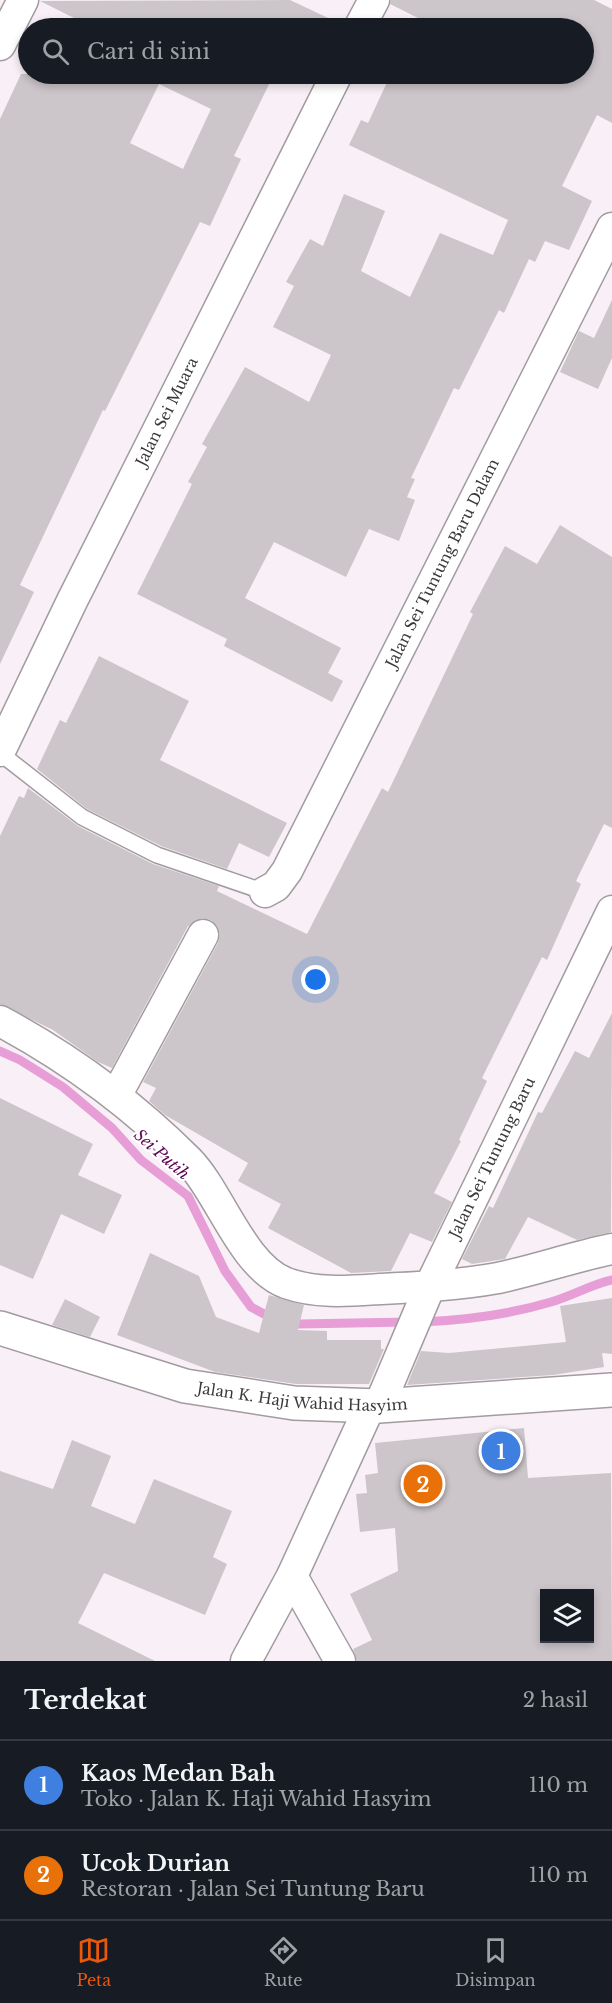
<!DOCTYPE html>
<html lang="id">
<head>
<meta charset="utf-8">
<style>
	body { margin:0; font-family:"Libre Baskerville",serif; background:#242831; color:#f1f3f6 }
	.controls { position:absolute; right:18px; bottom:18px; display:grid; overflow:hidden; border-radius:0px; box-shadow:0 3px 9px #0003 }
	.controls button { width:54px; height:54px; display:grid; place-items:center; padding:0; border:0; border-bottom:2px solid #363941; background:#171b24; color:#f1f3f6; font:30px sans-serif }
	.you { position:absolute; left:316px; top:980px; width:21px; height:21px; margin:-15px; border:4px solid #fff; border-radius:50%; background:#1a73e8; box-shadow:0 0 0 9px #1a73e833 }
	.badge { display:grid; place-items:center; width:39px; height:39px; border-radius:50%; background:#ea580c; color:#fff; font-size:20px; font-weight:700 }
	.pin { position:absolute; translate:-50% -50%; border:3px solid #fff; box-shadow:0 2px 6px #0006 }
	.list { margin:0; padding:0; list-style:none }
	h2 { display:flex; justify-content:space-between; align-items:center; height:78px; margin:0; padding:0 24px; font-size:26px }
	h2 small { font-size:20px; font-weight:400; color:#9ea1a6 }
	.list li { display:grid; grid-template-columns:39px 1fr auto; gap:18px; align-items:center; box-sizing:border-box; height:90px; padding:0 24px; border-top:2px solid #363941 }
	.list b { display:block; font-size:22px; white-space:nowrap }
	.list p { margin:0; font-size:20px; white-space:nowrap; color:#9ea1a6 }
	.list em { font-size:20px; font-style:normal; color:#9ea1a6 }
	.icon { flex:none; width:33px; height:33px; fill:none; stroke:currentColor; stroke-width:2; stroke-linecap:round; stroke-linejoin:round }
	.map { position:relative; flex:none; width:612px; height:1661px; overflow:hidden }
	.search { position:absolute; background:#171b24; box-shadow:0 3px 9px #0003; left:18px; right:18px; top:18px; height:66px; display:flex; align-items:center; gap:15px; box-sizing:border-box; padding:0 21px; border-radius:33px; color:#9ea1a6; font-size:22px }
	.sheet { height:258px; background:#171b24 }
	nav { display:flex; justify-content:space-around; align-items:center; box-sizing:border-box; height:84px; border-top:2px solid #363941; background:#171b24; font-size:16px; color:#9ea1a6 }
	nav a { display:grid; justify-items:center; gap:3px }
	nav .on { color:#ea580c }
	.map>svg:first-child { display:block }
</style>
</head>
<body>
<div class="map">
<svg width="612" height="1661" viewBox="0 0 612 1661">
	<rect width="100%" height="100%" fill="#f8f0f6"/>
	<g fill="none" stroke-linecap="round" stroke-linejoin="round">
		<g stroke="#e79ed7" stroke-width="9">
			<path d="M 0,1051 L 20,1060 L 63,1087 L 112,1128 L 141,1160 L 188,1196 L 225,1271 L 251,1307 L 264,1314"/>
			<path d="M 422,1322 C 466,1320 508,1315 551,1302 C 572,1296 590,1285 612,1280"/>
			<path d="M 299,1324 L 408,1322"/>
		</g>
	</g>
	<g fill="#ccc5ca" fill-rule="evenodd">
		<path d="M 290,0 L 343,25 L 342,28 L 213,28 L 192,18 L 187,28 L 72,28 L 76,19 L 40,1 Z"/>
		<path d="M 391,0 L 594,0 L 612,9 L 612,123 L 597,115 L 562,186 L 592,201 L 569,250 L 545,241 L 535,262 L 529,259 L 504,313 L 499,310 L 459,390 L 454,388 L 411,478 L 415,479 L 407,497 L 415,500 L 399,541 L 369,529 L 346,577 L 274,542 L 245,598 L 341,648 L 328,673 L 343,681 L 332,702 L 224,646 L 227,639 L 137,594 L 192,484 L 188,482 L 207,447 L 202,444 L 245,367 L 309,402 L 331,355 L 273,327 L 294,286 L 286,282 L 310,239 L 323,246 L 344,194 L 385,211 L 361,271 L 410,297 L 440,233 L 493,255 L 508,220 L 349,145 L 361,120 L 368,123 L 391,74 L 584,74 L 584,28 L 413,28 L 418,18 L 390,4 Z"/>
		<path d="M 21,74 L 274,74 L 234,156 L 241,159 L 210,226 L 200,222 L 105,411 L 103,410 L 20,585 L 34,592 L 0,664 L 0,119 ZM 159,84 L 211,109 L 183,169 L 130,143 Z"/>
		<path d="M 612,300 L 612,358 L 598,389 L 560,372 L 579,331 L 594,338 Z"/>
		<path d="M 560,525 L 612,557 L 612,828 L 604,824 L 576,881 L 581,884 L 547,960 L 542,957 L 482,1078 L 487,1081 L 459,1140 L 461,1141 L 434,1193 L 452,1202 L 432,1242 L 410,1233 L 391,1271 L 351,1273 L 268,1228 L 281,1204 L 238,1181 L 248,1163 L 165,1115 L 149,1101 L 156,1088 L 143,1082 L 218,943 L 220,934 L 217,926 L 211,920 L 202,918 L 188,926 L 112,1068 L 98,1062 L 53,1030 L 0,1004 L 0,836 L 19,796 L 24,798 L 28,788 L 78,826 L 153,864 L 219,886 L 217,891 L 307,934 L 382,788 L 388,792 L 473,614 L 470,612 L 505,546 L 537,564 Z"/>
		<path d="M 99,656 L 189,701 L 160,760 L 287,823 L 269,857 L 239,843 L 227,869 L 161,846 L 87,809 L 37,769 L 60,720 L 66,723 Z"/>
		<path d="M 612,1013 L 611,1232 L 577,1240 L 528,1217 L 505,1259 L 472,1264 L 462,1259 L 489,1206 L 493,1208 L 538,1112 L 542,1113 L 575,1051 L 589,1058 Z"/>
		<path d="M 0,1098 L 93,1144 L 78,1175 L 122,1195 L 104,1234 L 61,1214 L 33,1279 L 0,1265 Z"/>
		<path d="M 150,1253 L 199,1276 L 216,1317 L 259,1333 L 269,1295 L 304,1305 L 298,1330 L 327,1331 L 327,1340 L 381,1340 L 381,1349 L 384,1349 L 369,1384 L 296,1384 L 215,1372 L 117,1335 Z"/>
		<path d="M 612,1298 L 612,1354 L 602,1353 L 604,1367 L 553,1375 L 407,1385 L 421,1351 L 449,1353 L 566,1342 L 560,1306 Z"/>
		<path d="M 65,1299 L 100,1317 L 90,1337 L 52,1325 Z"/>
		<path d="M 524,1428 L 528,1478 L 611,1473 L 612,1661 L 357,1661 L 353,1649 L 372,1640 L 350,1594 L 398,1571 L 395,1528 L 360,1532 L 356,1494 L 367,1493 L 365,1475 L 378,1473 L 375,1443 ZM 544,1593 L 590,1593 L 590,1638 L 544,1638 Z"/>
		<path d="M 72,1440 L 111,1456 L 91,1506 L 135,1524 L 154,1479 L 232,1511 L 213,1557 L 227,1564 L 205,1615 L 104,1573 L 78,1623 L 155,1661 L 0,1661 L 0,1471 L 53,1489 Z"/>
	</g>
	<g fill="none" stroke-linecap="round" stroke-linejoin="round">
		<g stroke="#a29ba0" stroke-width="18">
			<path id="service" d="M 0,753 L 82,817 L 157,855 L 265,892"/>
		</g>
		<g stroke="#a29ba0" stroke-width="33">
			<g id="minor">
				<path d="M 359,28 L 374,0"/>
				<path d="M 0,45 L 23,0"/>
				<path id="s1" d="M 0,751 L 72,601 L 337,74"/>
				<path id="s2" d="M 265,892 L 276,886 L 287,871 L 612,228"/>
				<path d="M 0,1021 C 69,1058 133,1105 189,1161 C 220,1193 242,1266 286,1283 C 317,1294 349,1291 380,1289 C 419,1287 459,1285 498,1278 C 536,1270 573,1257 612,1249"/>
				<path d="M 116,1096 L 203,935"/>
				<path id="s3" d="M 379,1406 L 430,1286 L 612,911"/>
				<path d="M 292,1576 L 340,1661"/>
				<path d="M 246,1661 L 292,1576 L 370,1406"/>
			</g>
		</g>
		<g stroke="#a29ba0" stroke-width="36">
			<g id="tertiary">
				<path id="s4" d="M 0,1328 L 185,1386 L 294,1403 L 379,1406 L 612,1390"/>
			</g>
		</g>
		<use href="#service" stroke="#fff" stroke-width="15"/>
		<use href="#minor" stroke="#fff" stroke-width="30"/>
		<use href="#tertiary" stroke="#fff" stroke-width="33"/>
	</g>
	<g text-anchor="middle" stroke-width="4.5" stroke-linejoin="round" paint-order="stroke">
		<g font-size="15" fill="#3c393b" stroke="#fff">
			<text dy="5" stroke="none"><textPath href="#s1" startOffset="378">Jalan Sei Muara</textPath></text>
			<text dy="5" stroke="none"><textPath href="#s2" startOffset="376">Jalan Sei Tuntung Baru Dalam</textPath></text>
			<text dy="5" stroke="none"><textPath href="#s3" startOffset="273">Jalan Sei Tuntung Baru</textPath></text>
			<text dy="5" stroke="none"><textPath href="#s4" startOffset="312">Jalan K. Haji Wahid Hasyim</textPath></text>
		</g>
		<g font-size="16" font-style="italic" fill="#5d0352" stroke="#fff">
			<text transform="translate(162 1154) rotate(41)" y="6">Sei Putih</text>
		</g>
	</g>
</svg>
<div class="controls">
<button><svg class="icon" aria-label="layers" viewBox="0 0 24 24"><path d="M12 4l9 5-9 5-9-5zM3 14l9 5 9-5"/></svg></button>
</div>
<div class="you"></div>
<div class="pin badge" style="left:501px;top:1451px;background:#3f7fe0">1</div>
<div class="pin badge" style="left:423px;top:1484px;background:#e8710a">2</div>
<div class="search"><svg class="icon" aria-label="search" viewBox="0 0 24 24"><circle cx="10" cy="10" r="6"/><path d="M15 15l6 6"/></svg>Cari di sini</div>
</div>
<section class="sheet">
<h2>Terdekat<small>2 hasil</small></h2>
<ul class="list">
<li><span class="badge" style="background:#3f7fe0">1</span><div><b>Kaos Medan Bah</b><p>Toko · Jalan K. Haji Wahid Hasyim</p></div><em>110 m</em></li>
<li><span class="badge" style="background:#e8710a">2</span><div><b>Ucok Durian</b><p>Restoran · Jalan Sei Tuntung Baru</p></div><em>110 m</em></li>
</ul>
</section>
<nav>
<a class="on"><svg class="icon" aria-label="map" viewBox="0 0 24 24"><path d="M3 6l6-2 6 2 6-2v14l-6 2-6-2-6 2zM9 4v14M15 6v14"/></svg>Peta</a>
<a><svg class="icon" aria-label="directions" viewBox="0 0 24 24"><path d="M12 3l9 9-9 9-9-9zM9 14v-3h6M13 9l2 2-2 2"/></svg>Rute</a>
<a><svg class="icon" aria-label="saved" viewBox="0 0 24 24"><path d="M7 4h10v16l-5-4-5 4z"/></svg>Disimpan</a>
</nav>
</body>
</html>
